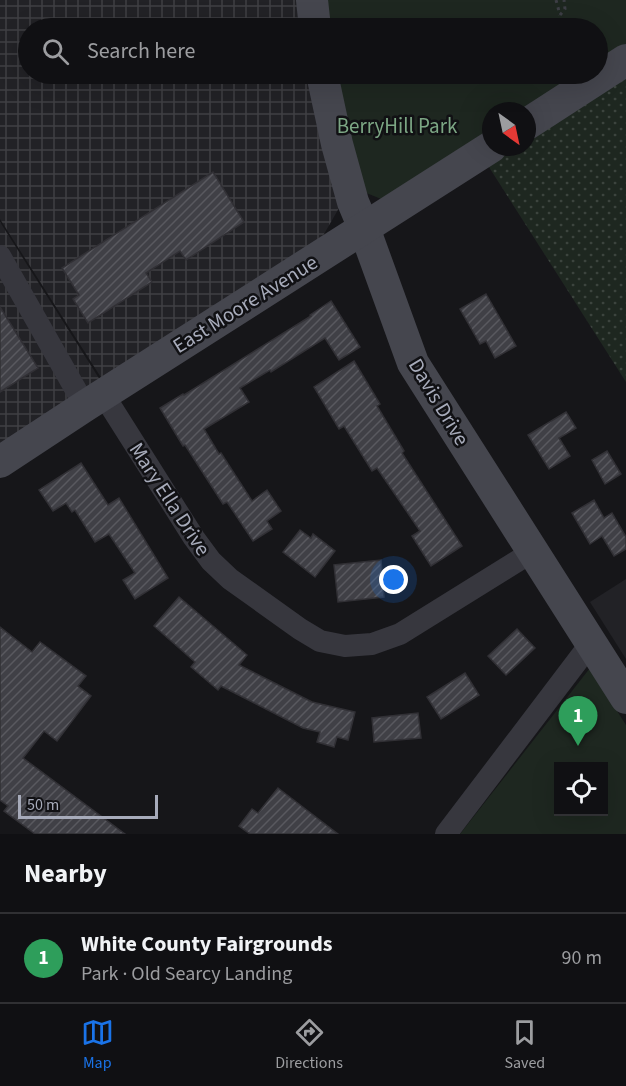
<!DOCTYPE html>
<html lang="en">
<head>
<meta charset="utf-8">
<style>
	body { margin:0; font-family:"Source Sans 3",sans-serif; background:#1e1e21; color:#f1f3f6 }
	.controls { position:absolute; right:18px; bottom:18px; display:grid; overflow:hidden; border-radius:0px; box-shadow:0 6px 24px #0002 }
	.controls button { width:54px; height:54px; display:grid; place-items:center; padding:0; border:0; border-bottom:2px solid #303033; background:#101013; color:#f1f3f6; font:30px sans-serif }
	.compass { position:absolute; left:482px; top:102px; width:54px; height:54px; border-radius:50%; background:#101013; box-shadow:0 6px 24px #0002; rotate:147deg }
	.scale { position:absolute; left:18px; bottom:15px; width:140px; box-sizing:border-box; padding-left:6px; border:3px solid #a7abba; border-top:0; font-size:16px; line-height:21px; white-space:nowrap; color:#a7abba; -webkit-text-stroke:4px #111114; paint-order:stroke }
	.you { position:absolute; left:394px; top:580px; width:21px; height:21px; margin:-15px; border:4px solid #fff; border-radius:50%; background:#1a73e8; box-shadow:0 0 0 9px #1a73e833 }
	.badge { display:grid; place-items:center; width:39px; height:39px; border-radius:50%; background:#1a73e8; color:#fff; font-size:20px; font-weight:700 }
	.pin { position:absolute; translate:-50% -50px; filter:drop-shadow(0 2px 3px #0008) }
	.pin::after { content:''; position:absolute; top:32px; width:21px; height:18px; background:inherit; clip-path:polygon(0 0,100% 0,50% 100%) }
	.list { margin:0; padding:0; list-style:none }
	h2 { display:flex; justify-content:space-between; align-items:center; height:78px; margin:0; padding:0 24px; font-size:26px }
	h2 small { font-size:20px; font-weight:400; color:#9c9da0 }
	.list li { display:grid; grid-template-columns:39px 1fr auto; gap:18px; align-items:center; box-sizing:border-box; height:90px; padding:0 24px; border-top:2px solid #303033 }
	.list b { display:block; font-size:22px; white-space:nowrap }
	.list p { margin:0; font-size:20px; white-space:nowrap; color:#9c9da0 }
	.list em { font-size:20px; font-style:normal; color:#9c9da0 }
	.icon { flex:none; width:33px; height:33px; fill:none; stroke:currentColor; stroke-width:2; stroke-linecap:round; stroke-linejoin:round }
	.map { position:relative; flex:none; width:626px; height:834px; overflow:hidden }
	.search { position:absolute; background:#101013; box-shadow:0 6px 24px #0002; left:18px; right:18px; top:18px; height:66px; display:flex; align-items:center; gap:15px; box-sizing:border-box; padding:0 21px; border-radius:33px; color:#9c9da0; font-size:22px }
	.sheet { height:168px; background:#101013 }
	nav { display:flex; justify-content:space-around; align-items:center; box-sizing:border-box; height:84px; border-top:2px solid #303033; background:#101013; font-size:16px; color:#9c9da0 }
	nav a { display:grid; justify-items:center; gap:3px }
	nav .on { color:#1a73e8 }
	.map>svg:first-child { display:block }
</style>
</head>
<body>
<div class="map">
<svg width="626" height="834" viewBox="0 0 626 834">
	<defs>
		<pattern id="industrial-grid" width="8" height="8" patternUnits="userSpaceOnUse" patternTransform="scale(1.5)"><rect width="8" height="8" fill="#222226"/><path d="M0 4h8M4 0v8" fill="none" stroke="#3f3f43"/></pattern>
		<pattern id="grass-dots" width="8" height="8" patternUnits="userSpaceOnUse" patternTransform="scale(1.5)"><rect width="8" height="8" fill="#1e2720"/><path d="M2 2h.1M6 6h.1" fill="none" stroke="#3c443e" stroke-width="1.8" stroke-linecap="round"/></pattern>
		<pattern id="building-hatch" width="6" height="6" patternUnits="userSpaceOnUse" patternTransform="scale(1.5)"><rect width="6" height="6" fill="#404046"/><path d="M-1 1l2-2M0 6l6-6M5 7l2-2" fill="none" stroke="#59595f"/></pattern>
	</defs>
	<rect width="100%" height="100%" fill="#161619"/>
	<path fill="#222226" d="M 626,579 L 626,659 L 590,602 Z"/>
	<g fill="url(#industrial-grid)">
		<path d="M 0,0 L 302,0 L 303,28 L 28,28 L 28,74 L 308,74 L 339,208 L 320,241 L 102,379 L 0,219 Z"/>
		<path d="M 0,222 L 100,380 L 0,450 Z"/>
	</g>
	<path fill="url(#grass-dots)" d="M 626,75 L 626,382 L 487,164 L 514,147 L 527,147 L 527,139 Z"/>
	<g fill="#1e2720" fill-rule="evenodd">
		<path d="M 324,0 L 626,0 L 626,44 L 598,62 L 598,28 L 326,28 Z"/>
		<path d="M 333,74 L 579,74 L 520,111 L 491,111 L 491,129 L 381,199 L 364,192 Z"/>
		<path d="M 590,668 L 626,725 L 626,834 L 460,834 ZM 558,766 L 604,766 L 604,812 L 558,812 Z"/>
	</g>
	<g fill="url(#building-hatch)" stroke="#313035" stroke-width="1.5">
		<path d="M 213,172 L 244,222 L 186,260 L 180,251 L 146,273 L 152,282 L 88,323 L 73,299 L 79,295 L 62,268 Z"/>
		<path d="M 486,294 L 516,346 L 495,358 L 486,341 L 480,344 L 460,309 Z"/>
		<path d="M 331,301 L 360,347 L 339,360 L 325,338 L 271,372 L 270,370 L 240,388 L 249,402 L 204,429 L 219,454 L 221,453 L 252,501 L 267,490 L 281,511 L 267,521 L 272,529 L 253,541 L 227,502 L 223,504 L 185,445 L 183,446 L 160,408 L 183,394 L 184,395 L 311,316 L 310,315 Z"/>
		<path d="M 0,307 L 38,368 L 0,392 Z"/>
		<path d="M 354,361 L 380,404 L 377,406 L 404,451 L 402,453 L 462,546 L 431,566 L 412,536 L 420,531 L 377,468 L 372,471 L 344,426 L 339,429 L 314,387 Z"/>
		<path d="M 566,412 L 576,428 L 559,438 L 570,456 L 549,469 L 528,435 Z"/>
		<path d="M 607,451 L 621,474 L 605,484 L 592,460 Z"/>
		<path d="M 81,463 L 108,505 L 119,498 L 168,578 L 135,599 L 123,580 L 135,573 L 109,534 L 95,542 L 75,510 L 72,512 L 66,503 L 53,511 L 39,490 Z"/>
		<path d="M 594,500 L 604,518 L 612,513 L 626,537 L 626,549 L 614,556 L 602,536 L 590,544 L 572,513 Z"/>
		<path d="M 300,530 L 311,538 L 313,534 L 335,551 L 315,577 L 283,552 Z"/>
		<path d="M 381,560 L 384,597 L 338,602 L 334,565 Z"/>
		<path d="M 179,597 L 247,655 L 239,665 L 312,702 L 355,712 L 348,740 L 337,737 L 334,747 L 317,742 L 320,732 L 303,728 L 221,686 L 218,690 L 191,667 L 195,662 L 154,626 Z"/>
		<path d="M 0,627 L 32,652 L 40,642 L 86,676 L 78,686 L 91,696 L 57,741 L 44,731 L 23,758 L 125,834 L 35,834 L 4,811 L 8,806 L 0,800 Z"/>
		<path d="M 517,629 L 535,648 L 506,675 L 488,656 Z"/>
		<path d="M 465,673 L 479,695 L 441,719 L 427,697 Z"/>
		<path d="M 418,713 L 421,738 L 374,742 L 372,718 Z"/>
		<path d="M 278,788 L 338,834 L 250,834 L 239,826 L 252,809 L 258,813 Z"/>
	</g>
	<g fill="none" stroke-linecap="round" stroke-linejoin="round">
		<g stroke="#3d3e45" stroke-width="3" stroke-dasharray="3 4.5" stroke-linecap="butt">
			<path d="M 556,0 L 560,15"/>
			<path d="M 560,15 L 565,9 L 564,0"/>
		</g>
		<g stroke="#37373e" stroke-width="22">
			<path d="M 0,256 L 85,406"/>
			<path d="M 103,394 L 194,538 L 211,561 L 230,579 L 300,629 L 320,641 L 345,646 L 372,644 L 400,634 L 532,552"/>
			<path d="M 446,834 L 591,643"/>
		</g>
		<g stroke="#45464e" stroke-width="32">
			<path d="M 312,0 L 315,28"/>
			<path d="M 322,74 L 337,144 L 353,202 L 364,228 L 413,363 L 626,698"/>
			<path d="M 527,124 L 626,60"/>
			<path d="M 0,462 L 85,406 L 491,147"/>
		</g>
	</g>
	<g text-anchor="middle" stroke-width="5" stroke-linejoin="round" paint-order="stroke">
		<g font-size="21" fill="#7ca684" stroke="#111114">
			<text x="397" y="133">BerryHill Park</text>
		</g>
		<g font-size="21" fill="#a7abba" stroke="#111114">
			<text transform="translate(245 304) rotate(-32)" y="7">East Moore Avenue</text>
			<text transform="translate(439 402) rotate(59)" y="7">Davis Drive</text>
			<text transform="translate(170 499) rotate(57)" y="7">Mary Ella Drive</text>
		</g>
	</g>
</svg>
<div class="controls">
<button><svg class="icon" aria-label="locate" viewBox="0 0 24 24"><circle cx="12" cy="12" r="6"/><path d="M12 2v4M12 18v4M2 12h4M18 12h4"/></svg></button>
</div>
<svg class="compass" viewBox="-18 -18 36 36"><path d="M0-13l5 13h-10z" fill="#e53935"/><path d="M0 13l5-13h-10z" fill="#9c9da0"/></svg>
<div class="scale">50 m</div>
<div class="you"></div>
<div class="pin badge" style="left:578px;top:746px;background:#2e9e5b">1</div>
<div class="search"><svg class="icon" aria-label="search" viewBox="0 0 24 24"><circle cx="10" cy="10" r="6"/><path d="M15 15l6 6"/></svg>Search here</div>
</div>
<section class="sheet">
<h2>Nearby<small></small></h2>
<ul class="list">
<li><span class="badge" style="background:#2e9e5b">1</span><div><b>White County Fairgrounds</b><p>Park · Old Searcy Landing</p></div><em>90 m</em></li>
</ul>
</section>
<nav>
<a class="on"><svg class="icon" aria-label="map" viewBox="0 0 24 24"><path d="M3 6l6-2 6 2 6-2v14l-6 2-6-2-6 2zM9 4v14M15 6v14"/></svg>Map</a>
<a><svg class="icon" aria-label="directions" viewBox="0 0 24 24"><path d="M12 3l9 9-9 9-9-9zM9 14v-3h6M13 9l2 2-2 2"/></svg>Directions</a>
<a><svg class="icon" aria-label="saved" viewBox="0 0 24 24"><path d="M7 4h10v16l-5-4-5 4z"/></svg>Saved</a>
</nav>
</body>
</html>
